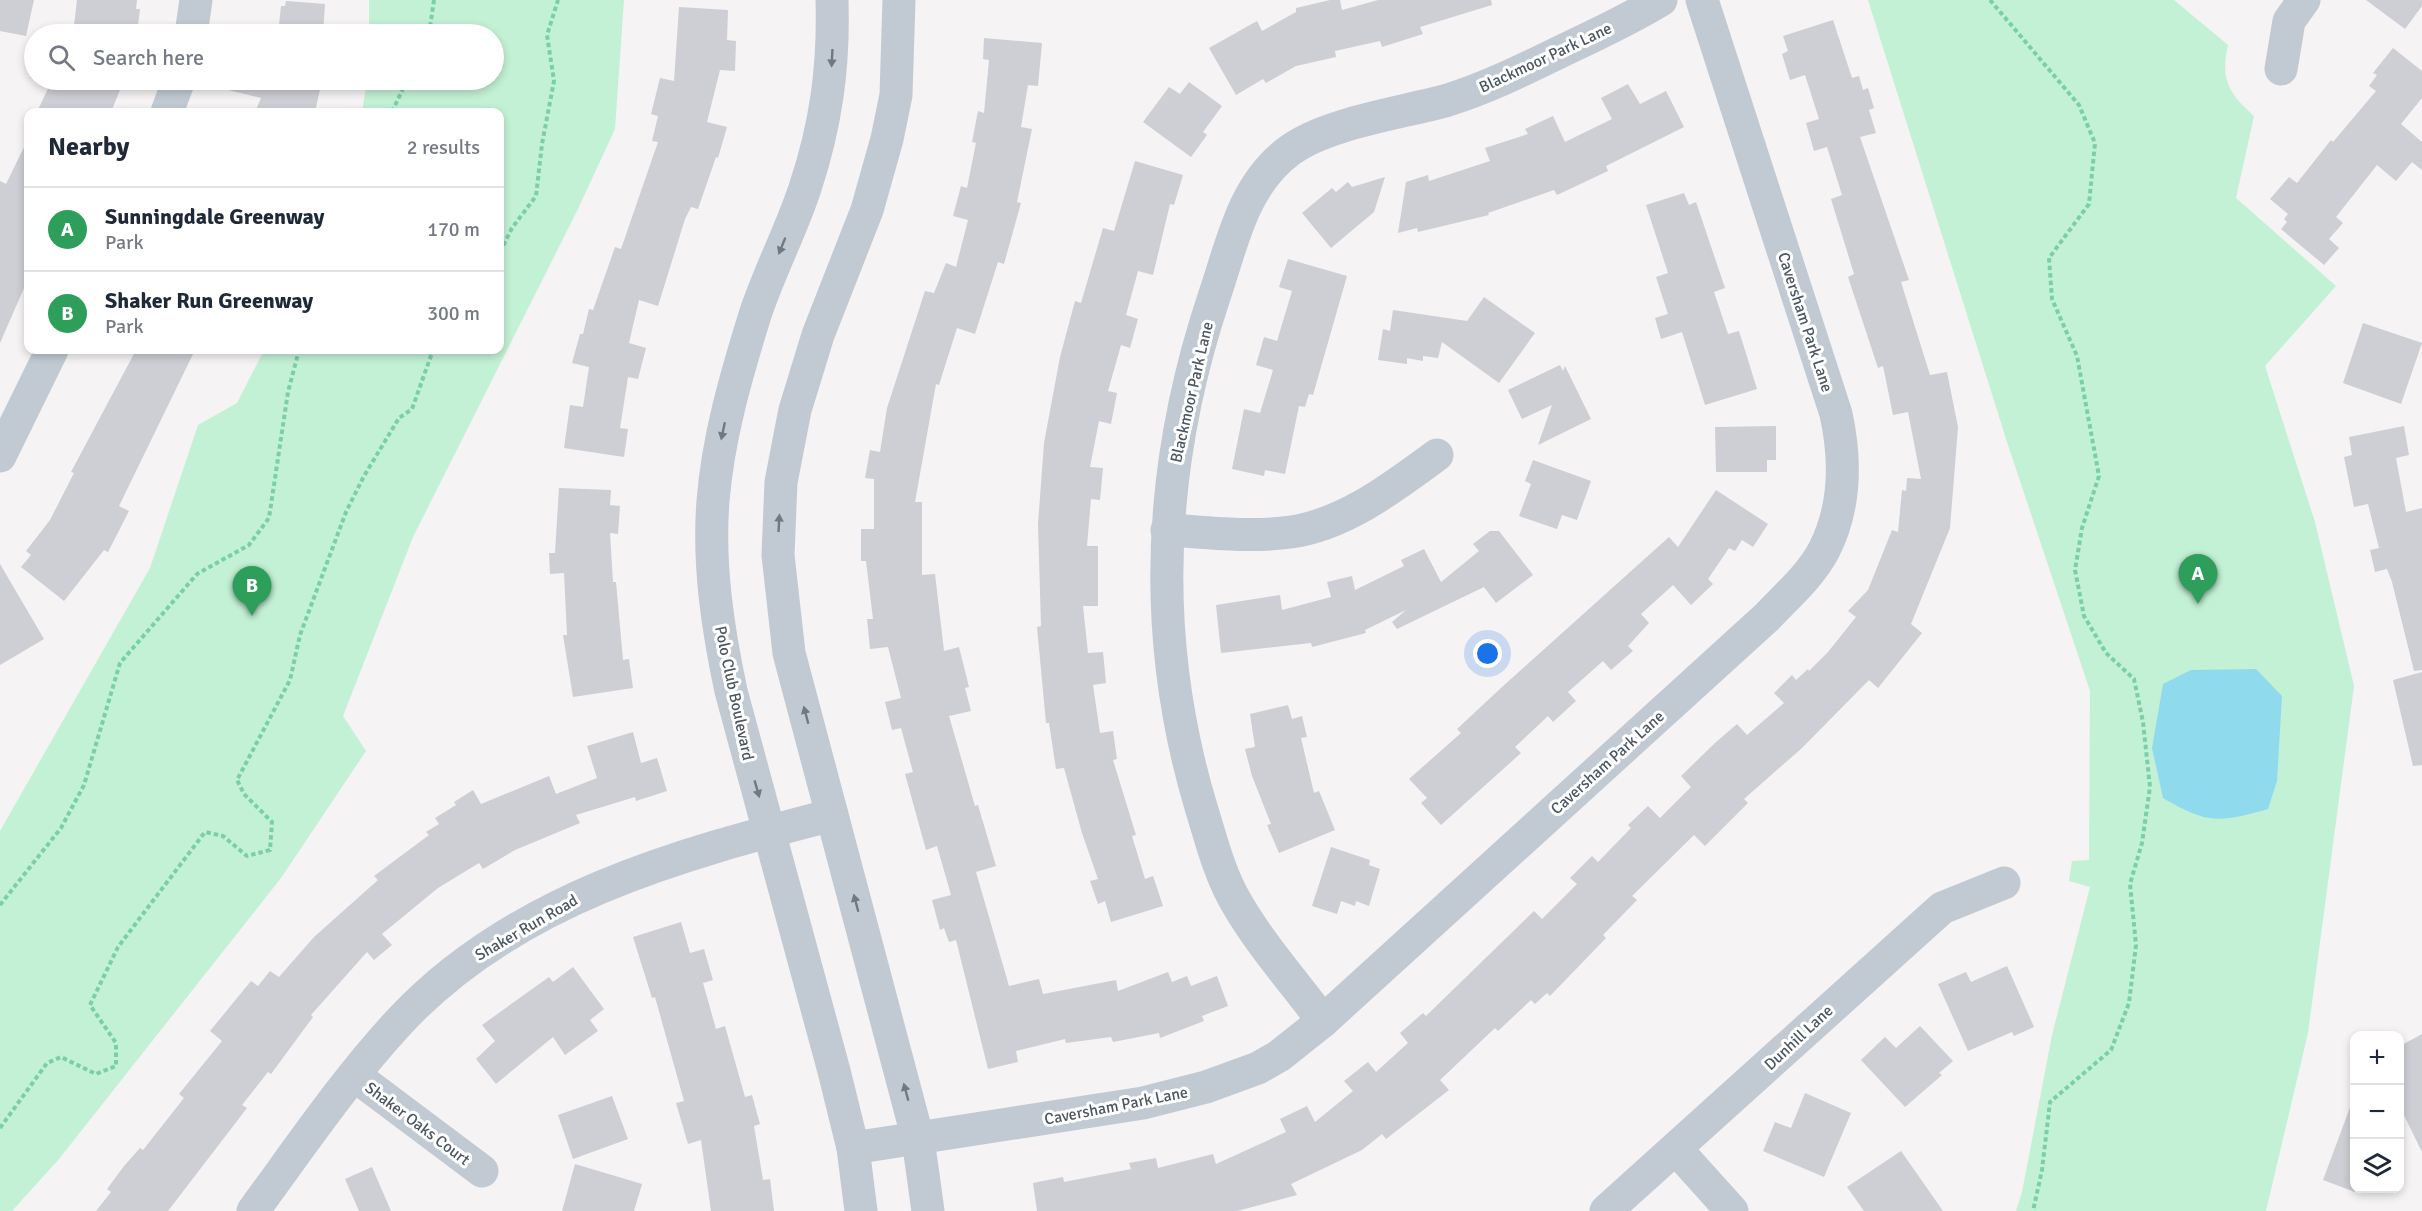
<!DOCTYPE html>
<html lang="en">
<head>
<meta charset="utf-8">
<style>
	body { margin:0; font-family:Signika,sans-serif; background:#f2f2f3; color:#1f2937 }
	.controls { position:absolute; right:18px; bottom:18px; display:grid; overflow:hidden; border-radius:12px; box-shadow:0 3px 9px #0003 }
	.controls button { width:54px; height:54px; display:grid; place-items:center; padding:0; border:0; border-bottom:2px solid #e0e1e3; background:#fff; color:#1f2937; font:30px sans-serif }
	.you { position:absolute; left:1488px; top:654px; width:21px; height:21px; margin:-15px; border:4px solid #fff; border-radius:50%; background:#1a73e8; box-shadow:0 0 0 9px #1a73e833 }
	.badge { display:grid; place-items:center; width:39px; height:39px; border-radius:50%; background:#2563eb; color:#fff; font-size:20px; font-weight:700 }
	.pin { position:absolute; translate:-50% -50px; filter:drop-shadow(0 2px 3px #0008) }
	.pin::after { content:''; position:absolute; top:32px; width:21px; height:18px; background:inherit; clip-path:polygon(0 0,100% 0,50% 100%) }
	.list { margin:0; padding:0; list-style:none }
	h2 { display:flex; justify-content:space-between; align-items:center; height:78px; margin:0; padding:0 24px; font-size:26px }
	h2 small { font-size:20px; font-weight:400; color:#747a83 }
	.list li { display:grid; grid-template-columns:39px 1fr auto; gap:18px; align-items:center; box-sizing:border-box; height:84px; padding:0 24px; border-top:2px solid #e0e1e3 }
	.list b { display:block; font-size:22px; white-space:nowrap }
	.list p { margin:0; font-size:20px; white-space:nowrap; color:#747a83 }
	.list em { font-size:20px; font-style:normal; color:#747a83 }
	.icon { flex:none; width:33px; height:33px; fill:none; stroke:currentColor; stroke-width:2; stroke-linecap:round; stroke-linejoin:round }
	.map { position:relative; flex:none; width:2422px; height:1211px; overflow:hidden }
	.search { position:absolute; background:#fff; box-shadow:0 3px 9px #0003; left:24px; top:24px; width:480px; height:66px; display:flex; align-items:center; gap:15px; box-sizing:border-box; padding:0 21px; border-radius:33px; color:#747a83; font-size:22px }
	.panel { position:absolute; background:#fff; box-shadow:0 3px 9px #0003; left:24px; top:108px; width:480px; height:246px; border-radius:12px }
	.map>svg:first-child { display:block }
</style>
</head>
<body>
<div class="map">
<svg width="2422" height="1211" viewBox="0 0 2422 1211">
	<rect width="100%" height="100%" fill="#f5f3f3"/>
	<g fill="#c3f1d5">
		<path d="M 369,0 L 624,0 L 615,129 L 577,211 L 413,537 L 343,716 L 366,751 L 281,878 L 59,1159 L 12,1211 L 0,1211 L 0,831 L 150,568 L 198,425 L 237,403 L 264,350 L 500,350 L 500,112 L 362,112 L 367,80 L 494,80 L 494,34 L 369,34 Z"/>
		<path d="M 1868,0 L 2174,0 L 2228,45 C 2220,79 2229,94 2254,116 L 2236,198 L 2336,286 L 2265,366 L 2315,522 L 2354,686 L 2308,1033 L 2266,1211 L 2016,1211 L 2022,1192 L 2052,1035 L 2090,887 L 2069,881 L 2072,861 L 2089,860 L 2090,691 L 2007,442 Z"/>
	</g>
	<path fill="#90daee" d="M 2256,669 L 2282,696 L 2277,781 L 2268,809 C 2219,823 2207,824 2163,798 L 2152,748 L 2163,684 L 2191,670 Z"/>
	<g fill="#cdcfd5">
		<path d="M 0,0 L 34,0 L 26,36 L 0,31 Z"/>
		<path d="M 77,0 L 137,0 L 136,9 L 140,9 L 137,34 L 73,34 Z"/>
		<path d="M 1330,0 L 1340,0 L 1342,10 L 1378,0 L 1491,0 L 1492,5 L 1420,27 L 1423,34 L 1382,47 L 1380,41 L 1335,51 L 1336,57 L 1296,66 L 1266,83 L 1263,79 L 1236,95 L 1209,48 L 1257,21 L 1262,31 L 1296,12 L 1296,8 Z"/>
		<path d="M 2366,0 L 2422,0 L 2422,6 L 2405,29 Z"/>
		<path d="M 286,1 L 325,4 L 323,34 L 278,34 L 281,6 L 285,6 Z"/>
		<path d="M 679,7 L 728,10 L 727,40 L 736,41 L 735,71 L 720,70 L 707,122 L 727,127 L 718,158 L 716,157 L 698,209 L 691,207 L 685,219 L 658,306 L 639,300 L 629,343 L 646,348 L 638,379 L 628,377 L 620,428 L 628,429 L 624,457 L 564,448 L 570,405 L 583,407 L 589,367 L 572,363 L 580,334 L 583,334 L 589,309 L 593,310 L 615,247 L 621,249 L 658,142 L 652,141 L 658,116 L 651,114 L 660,78 L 674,81 Z"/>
		<path d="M 1833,20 L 1852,78 L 1859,76 L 1863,90 L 1868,88 L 1874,108 L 1869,110 L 1876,133 L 1860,137 L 1909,280 L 1901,282 L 1930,375 L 1947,372 L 1958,427 L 1950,528 L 1911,624 L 1922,633 L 1878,688 L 1869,680 L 1802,748 L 1744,799 L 1748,803 L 1705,846 L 1694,835 L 1632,896 L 1637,900 L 1603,935 L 1606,938 L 1550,996 L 1547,993 L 1535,1004 L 1531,1000 L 1498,1031 L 1495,1028 L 1440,1080 L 1449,1090 L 1386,1139 L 1382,1134 L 1362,1150 L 1291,1184 L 1297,1195 L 1237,1211 L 1037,1211 L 1033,1183 L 1063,1177 L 1064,1182 L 1131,1169 L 1129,1163 L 1156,1158 L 1158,1168 L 1213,1154 L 1216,1164 L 1286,1132 L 1280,1119 L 1307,1106 L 1315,1122 L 1353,1091 L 1344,1081 L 1368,1062 L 1376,1072 L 1408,1043 L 1400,1033 L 1423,1013 L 1426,1016 L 1534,911 L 1542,919 L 1577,884 L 1570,878 L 1592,856 L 1598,862 L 1631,828 L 1628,825 L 1648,806 L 1660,818 L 1691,787 L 1681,776 L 1715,743 L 1737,724 L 1747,735 L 1784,703 L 1774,693 L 1792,675 L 1796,680 L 1808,669 L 1809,671 L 1828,652 L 1856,617 L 1848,611 L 1868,590 L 1892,530 L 1898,532 L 1902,490 L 1906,491 L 1907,478 L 1921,479 L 1908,412 L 1893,415 L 1883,366 L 1878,368 L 1848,277 L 1854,274 L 1831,199 L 1842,195 L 1827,147 L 1814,151 L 1806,123 L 1819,119 L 1805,75 L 1790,80 L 1782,54 L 1788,51 L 1783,36 Z"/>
		<path d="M 984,38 L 1042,43 L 1038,86 L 1028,85 L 1021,127 L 1032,129 L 1017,202 L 1021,203 L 1004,264 L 998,262 L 975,334 L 957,328 L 939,385 L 936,384 L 915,502 L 922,502 L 922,575 L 935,574 L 944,651 L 959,647 L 969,687 L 965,688 L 971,711 L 949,716 L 975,806 L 978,805 L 996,866 L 976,872 L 1009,986 L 1039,979 L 1043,994 L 1116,980 L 1118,991 L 1168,972 L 1172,982 L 1187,976 L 1191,986 L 1217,976 L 1228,1006 L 1202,1016 L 1204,1021 L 1160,1038 L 1159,1033 L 1113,1042 L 1111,1037 L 1066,1043 L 1065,1039 L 1016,1051 L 1018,1062 L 988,1069 L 956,940 L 949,942 L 944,928 L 940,930 L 932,900 L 951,895 L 937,846 L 926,850 L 905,774 L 913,772 L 901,728 L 892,730 L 885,702 L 901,698 L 888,647 L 870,649 L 867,619 L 873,619 L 866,561 L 861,561 L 861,529 L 874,529 L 874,479 L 865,478 L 870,450 L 880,452 L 887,408 L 925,291 L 934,293 L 946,263 L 956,267 L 968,220 L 953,216 L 961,186 L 967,188 L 976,143 L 972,142 L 978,111 L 984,113 L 989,60 L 983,59 Z"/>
		<path d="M 2393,48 L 2422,71 L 2422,98 L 2401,124 L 2422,142 L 2422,170 L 2412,162 L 2396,181 L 2377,165 L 2336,217 L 2343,223 L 2329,239 L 2339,248 L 2324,265 L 2281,229 L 2287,222 L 2284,219 L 2288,214 L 2270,199 L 2289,177 L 2297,183 L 2331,140 L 2333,142 L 2376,91 L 2369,86 L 2377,75 L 2373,73 Z"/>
		<path d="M 52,80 L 124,80 L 111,112 L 37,112 Z"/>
		<path d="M 221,80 L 322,80 L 315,112 L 255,112 L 261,98 L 220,88 Z"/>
		<path d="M 1189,82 L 1222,106 L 1203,132 L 1207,135 L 1191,157 L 1143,122 L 1169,87 L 1180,94 Z"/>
		<path d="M 1628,84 L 1640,104 L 1666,91 L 1684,127 L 1606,166 L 1608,171 L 1557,195 L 1554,190 L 1488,213 L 1489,215 L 1418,232 L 1417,228 L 1398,233 L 1406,182 L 1428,175 L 1429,181 L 1490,161 L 1485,148 L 1528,134 L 1525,129 L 1553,116 L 1565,142 L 1612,119 L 1601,98 Z"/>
		<path d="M 28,139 L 28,279 L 0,343 L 0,181 L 6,184 Z"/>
		<path d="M 1135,161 L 1183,175 L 1174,205 L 1170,204 L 1153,275 L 1138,271 L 1126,315 L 1138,319 L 1130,348 L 1121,345 L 1108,391 L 1117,393 L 1111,424 L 1099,421 L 1090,467 L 1103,468 L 1100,500 L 1091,499 L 1087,546 L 1098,546 L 1098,606 L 1083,606 L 1088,653 L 1103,652 L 1106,683 L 1093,685 L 1100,733 L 1113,731 L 1117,759 L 1113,760 L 1136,835 L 1132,836 L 1145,879 L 1153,876 L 1163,906 L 1111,922 L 1105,901 L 1098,904 L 1090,881 L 1098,879 L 1082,833 L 1064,768 L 1056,769 L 1049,723 L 1046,723 L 1037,627 L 1041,626 L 1038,524 L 1044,443 L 1060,357 L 1075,301 L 1081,303 L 1103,228 L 1114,231 Z"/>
		<path d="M 1385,177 L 1374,212 L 1331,248 L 1302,213 L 1332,188 L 1336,192 L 1348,182 L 1352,187 Z"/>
		<path d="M 1684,193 L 1689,205 L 1696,202 L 1725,288 L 1714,292 L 1728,334 L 1739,331 L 1757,389 L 1705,405 L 1682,332 L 1661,339 L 1655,318 L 1668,314 L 1656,277 L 1668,273 L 1646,205 Z"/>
		<path d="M 1288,259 L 1347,276 L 1313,395 L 1309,394 L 1305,407 L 1299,406 L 1285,474 L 1265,470 L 1264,476 L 1232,469 L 1244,409 L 1260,413 L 1273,370 L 1256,365 L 1264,337 L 1277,341 L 1292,291 L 1279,287 Z"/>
		<path d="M 1484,297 L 1535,333 L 1499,383 L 1442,342 L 1438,358 L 1423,356 L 1423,361 L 1407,358 L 1407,364 L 1378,360 L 1383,329 L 1390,331 L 1393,310 L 1467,321 Z"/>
		<path d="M 2363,323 L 2422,343 L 2401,404 L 2343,383 Z"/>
		<path d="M 136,350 L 195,350 L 119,506 L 129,511 L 108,552 L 104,550 L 64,601 L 21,567 L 31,555 L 26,551 L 50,520 L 74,473 L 71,472 Z"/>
		<path d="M 1560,365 L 1563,371 L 1565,366 L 1591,419 L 1538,445 L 1552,405 L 1522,419 L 1508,390 Z"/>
		<path d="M 1776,426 L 1776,460 L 1767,460 L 1767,472 L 1716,472 L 1715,427 Z"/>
		<path d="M 2404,426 L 2409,455 L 2396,458 L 2406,512 L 2422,508 L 2422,670 L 2414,671 L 2392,582 L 2387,569 L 2375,572 L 2370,550 L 2379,548 L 2368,504 L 2354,507 L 2344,457 L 2352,455 L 2349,437 Z"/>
		<path d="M 1533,460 L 1591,481 L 1577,520 L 1562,515 L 1557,529 L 1519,516 L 1531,484 L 1525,481 Z"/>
		<path d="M 559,488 L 611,490 L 610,505 L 620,506 L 618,534 L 610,533 L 613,582 L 616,582 L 623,660 L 629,659 L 633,688 L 573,697 L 563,635 L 567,635 L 564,573 L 550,574 L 549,553 L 555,553 Z"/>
		<path d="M 1716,490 L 1768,524 L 1753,547 L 1742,540 L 1735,551 L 1729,548 L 1708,579 L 1713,584 L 1691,605 L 1673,585 L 1641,614 L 1649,623 L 1628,646 L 1633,651 L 1611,670 L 1603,661 L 1568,692 L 1576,701 L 1553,722 L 1548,716 L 1515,747 L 1521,753 L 1441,825 L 1421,803 L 1427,798 L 1409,779 L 1461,733 L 1457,729 L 1502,687 L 1669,537 L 1678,547 Z"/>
		<path d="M 1490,531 L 1499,531 L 1533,575 L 1496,603 L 1484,587 L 1397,629 L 1392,622 L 1406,610 L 1365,630 L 1366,633 L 1312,647 L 1311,643 L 1221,653 L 1216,605 L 1280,595 L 1282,610 L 1331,597 L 1327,582 L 1352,576 L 1355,590 L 1404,566 L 1401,560 L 1424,549 L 1441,582 L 1479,551 L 1473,544 Z"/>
		<path d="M 0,564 L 44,639 L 0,665 Z"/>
		<path d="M 2422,672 L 2422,765 L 2413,766 L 2393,680 Z"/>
		<path d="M 1288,705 L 1292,719 L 1302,716 L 1307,737 L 1301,738 L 1314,793 L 1319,791 L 1335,830 L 1279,853 L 1267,825 L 1271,824 L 1252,776 L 1245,749 L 1255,747 L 1250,714 Z"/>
		<path d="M 633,732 L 641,763 L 657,758 L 667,791 L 636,801 L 635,797 L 576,815 L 580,823 L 515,850 L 483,869 L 479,863 L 438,888 L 382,934 L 392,945 L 374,960 L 367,952 L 311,1015 L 313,1017 L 271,1074 L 268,1072 L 242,1105 L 247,1108 L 168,1211 L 96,1211 L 111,1192 L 107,1189 L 124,1166 L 140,1148 L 143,1150 L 184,1098 L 179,1094 L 222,1041 L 210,1031 L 251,981 L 258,986 L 270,971 L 279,977 L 314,937 L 378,880 L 374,876 L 429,835 L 426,832 L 439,824 L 435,818 L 456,805 L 454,802 L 473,790 L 481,804 L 549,776 L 556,794 L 597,778 L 587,746 Z"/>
		<path d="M 1331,847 L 1370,860 L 1369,865 L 1380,869 L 1369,906 L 1356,901 L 1355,906 L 1341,901 L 1337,914 L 1312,906 Z"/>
		<path d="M 681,922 L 690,953 L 704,949 L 713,980 L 703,983 L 716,1029 L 725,1026 L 745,1097 L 752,1095 L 760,1124 L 754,1126 L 763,1180 L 770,1179 L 774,1211 L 711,1211 L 701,1140 L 688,1144 L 676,1103 L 684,1101 L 655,997 L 652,998 L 633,937 Z"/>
		<path d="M 2007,966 L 2034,1027 L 2014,1036 L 2012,1032 L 1968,1051 L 1938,984 L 1966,972 L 1971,982 Z"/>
		<path d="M 573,967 L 604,1009 L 590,1020 L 598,1031 L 565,1055 L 553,1037 L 496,1084 L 476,1059 L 495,1041 L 482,1025 L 549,977 L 553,982 Z"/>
		<path d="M 1920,1026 L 1953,1061 L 1939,1073 L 1942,1075 L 1905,1107 L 1861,1060 L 1885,1037 L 1896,1048 Z"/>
		<path d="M 2422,1034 L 2422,1152 L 2400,1107 L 2400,1046 Z"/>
		<path d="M 1805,1093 L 1851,1113 L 1824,1177 L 1763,1151 L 1775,1122 L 1791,1128 Z"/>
		<path d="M 612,1096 L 628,1139 L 573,1159 L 558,1115 Z"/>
		<path d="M 2352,1102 L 2355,1103 L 2355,1192 L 2323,1180 Z"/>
		<path d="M 1901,1151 L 1943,1211 L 1864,1211 L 1847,1187 Z"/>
		<path d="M 575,1164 L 642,1184 L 634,1211 L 562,1211 Z"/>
		<path d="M 372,1167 L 391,1211 L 359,1211 L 345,1179 Z"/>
	</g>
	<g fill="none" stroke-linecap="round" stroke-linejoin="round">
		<g stroke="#7ad0a6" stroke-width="4" stroke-dasharray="4.5 3" stroke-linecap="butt">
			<path d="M 1990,0 L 2079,105 L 2095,143 L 2089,204 L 2049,258 L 2052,299 L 2077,356 L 2099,476 L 2082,528 L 2075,570 L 2084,616 L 2106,653 L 2134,679 L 2143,722 L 2150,787 L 2142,843 L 2130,884 L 2136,945 L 2129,1003 L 2111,1050 L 2050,1102 L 2042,1170 L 2033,1211"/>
			<path d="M 429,34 L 434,0"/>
			<path d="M 392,112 L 407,80"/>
			<path d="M 500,252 L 512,228 L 536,196 L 542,144 L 554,81 L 547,35 L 558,0"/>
			<path d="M 0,905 L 61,828 L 84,785 L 120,663 L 197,574 L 249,545 L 269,518 L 288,392 L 299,350"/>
			<path d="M 0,1128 L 47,1063 L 61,1057 L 96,1074 L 116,1066 L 116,1043 L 90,1005 L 118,947 L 205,832 L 223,836 L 247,856 L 270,850 L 272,822 L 244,794 L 237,780 L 290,680 L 300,635 L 346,512 L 364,476 L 399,418 L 412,409 L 433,350"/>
		</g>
		<g stroke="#c1cad2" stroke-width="33">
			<path d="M 832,0 C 834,67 826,125 805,188 C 791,231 769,272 755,315 C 736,376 718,438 713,501 C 708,565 718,630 731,691 L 834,1071 L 853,1148 L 861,1211"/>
			<path d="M 899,0 L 896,95 L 887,139 L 867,210 L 818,335 L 795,410 L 781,482 L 778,555 L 789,653 L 918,1139 L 928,1211"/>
			<path d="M 191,34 L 196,0"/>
			<path d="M 2281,69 L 2289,21 L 2304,0"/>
			<path d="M 167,112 L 179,80"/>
			<path d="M 0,456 L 52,350"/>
			<path d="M 1167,530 C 1207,532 1250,538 1291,532 C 1346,524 1393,487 1437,455"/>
			<path d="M 1323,1021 C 1294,982 1260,944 1236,902 C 1219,873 1211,839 1201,807 C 1150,637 1158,465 1214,297 C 1232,245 1242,186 1289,151 C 1326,123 1402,113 1448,100 C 1489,87 1527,68 1566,49 C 1598,34 1630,19 1661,0"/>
			<path d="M 354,1075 L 482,1171"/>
			<path d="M 853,1148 L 1143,1103 L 1206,1087 L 1258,1068 L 1279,1056 L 1323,1021 L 1767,617 C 1787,596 1811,575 1824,550 C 1846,507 1846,460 1836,414 L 1702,0"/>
			<path d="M 1677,1150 L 1732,1211"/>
			<path d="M 253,1211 C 300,1147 346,1079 400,1021 C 514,899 677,855 832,815"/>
			<path d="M 1606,1211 L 1942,908 L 2004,883"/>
		</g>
	</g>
	<defs><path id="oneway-solid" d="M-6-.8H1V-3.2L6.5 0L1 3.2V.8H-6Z" transform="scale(1.5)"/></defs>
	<g fill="#6e7983">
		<use href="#oneway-solid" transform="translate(832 58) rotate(93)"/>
		<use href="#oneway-solid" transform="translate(782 246) rotate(112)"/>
		<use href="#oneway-solid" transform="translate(723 431) rotate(102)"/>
		<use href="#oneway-solid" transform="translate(779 523) rotate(-87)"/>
		<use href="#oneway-solid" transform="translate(806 715) rotate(-105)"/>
		<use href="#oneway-solid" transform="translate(757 789) rotate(74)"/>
		<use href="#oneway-solid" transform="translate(856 903) rotate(-105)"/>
		<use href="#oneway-solid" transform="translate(906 1092) rotate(-105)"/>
	</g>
	<g text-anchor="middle" stroke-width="6" stroke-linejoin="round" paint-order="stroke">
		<g font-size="16" fill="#4a5661" stroke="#fff">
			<text transform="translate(1545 57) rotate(-25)" y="6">Blackmoor Park Lane</text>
			<text transform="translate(1806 322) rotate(72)" y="6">Caversham Park Lane</text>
			<text transform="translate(1191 392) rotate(-77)" y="6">Blackmoor Park Lane</text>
			<text transform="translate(735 693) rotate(78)" y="6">Polo Club Boulevard</text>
			<text transform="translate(1607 762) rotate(-42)" y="6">Caversham Park Lane</text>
			<text transform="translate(526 927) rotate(-30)" y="6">Shaker Run Road</text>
			<text transform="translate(1798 1037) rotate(-43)" y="6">Dunhill Lane</text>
			<text transform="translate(1116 1105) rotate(-11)" y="6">Caversham Park Lane</text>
			<text transform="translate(418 1123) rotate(37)" y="6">Shaker Oaks Court</text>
		</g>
	</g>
</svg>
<div class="controls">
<button>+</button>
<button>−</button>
<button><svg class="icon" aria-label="layers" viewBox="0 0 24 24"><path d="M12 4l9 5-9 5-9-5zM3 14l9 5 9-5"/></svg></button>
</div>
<div class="you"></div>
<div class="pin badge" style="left:2198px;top:604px;background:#2e9e5b">A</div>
<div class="pin badge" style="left:252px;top:616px;background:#2e9e5b">B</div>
<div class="search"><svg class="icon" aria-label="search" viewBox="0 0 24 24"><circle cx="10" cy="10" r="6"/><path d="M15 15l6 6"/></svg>Search here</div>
<section class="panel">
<h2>Nearby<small>2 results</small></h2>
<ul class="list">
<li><span class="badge" style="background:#2e9e5b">A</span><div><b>Sunningdale Greenway</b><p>Park</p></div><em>170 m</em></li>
<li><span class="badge" style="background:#2e9e5b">B</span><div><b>Shaker Run Greenway</b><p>Park</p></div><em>300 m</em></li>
</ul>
</section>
</div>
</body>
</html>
